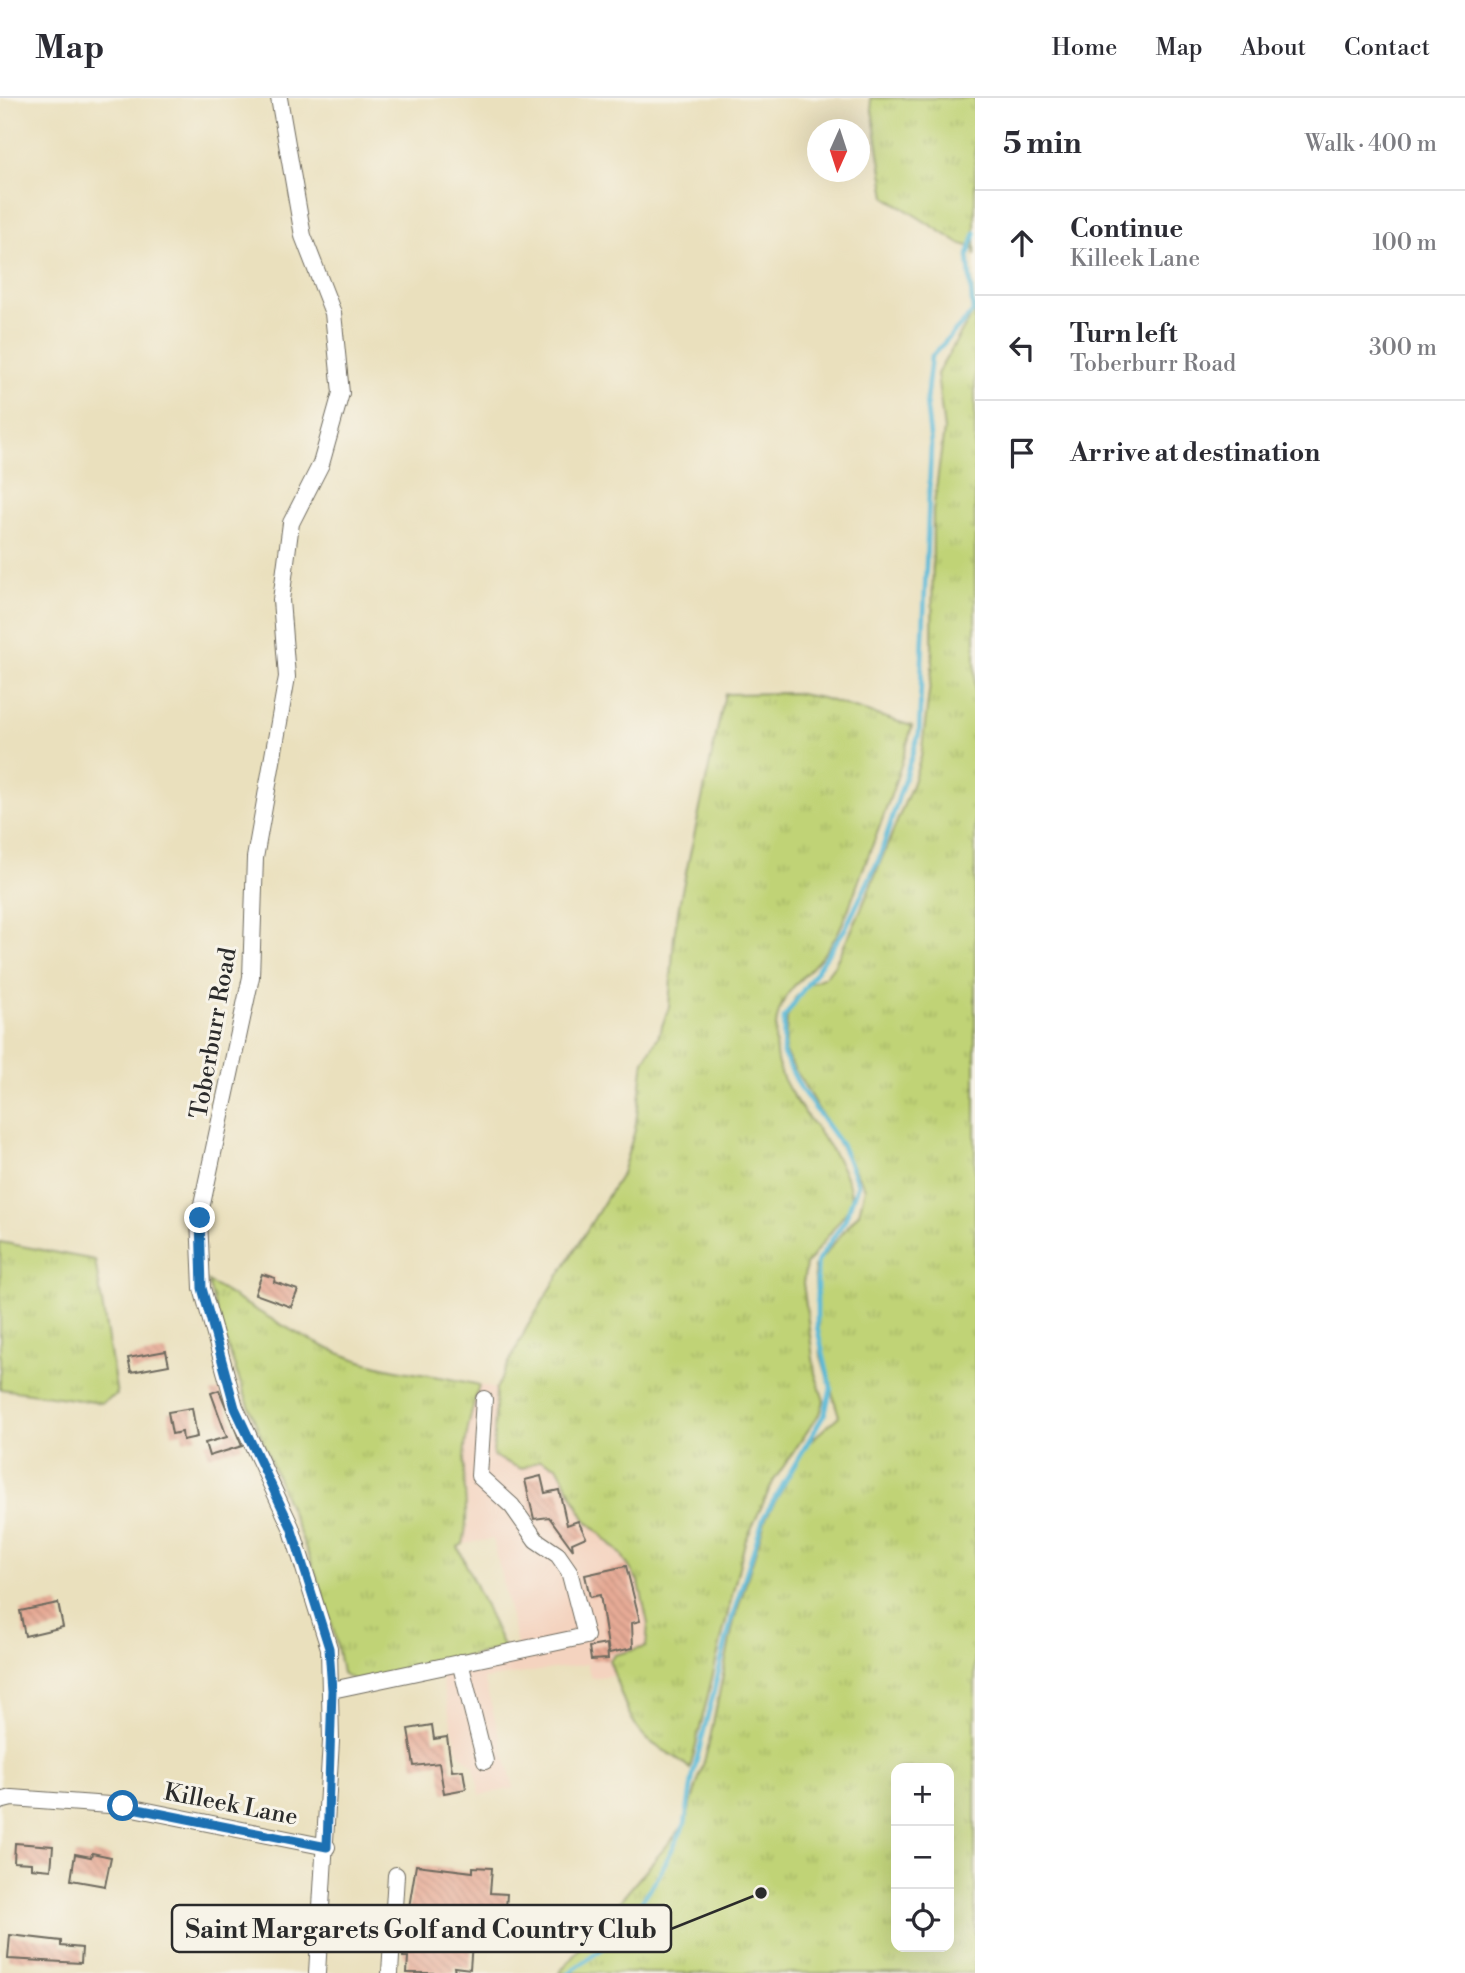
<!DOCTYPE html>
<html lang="en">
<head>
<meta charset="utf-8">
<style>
	body { margin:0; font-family:"Libre Bodoni",serif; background:#f2f2f3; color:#2b2b33 }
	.controls { position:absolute; right:21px; bottom:21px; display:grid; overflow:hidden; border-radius:14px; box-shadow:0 7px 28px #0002 }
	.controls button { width:63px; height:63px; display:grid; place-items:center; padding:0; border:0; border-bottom:2px solid #e1e1e2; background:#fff; color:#2b2b33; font:35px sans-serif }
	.compass { position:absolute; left:807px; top:21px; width:63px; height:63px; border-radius:50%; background:#fff; box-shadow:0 7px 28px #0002; rotate:183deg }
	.stop { position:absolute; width:21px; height:21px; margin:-16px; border:5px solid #1f6fb2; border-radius:50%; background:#fff }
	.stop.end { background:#1f6fb2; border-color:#fff; box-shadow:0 2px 7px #0008 }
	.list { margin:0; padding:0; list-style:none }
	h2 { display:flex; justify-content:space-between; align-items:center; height:91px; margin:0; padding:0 28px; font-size:30px }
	h2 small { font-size:23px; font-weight:400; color:#7c7c81 }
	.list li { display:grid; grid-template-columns:46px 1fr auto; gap:21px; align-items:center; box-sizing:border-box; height:105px; padding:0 28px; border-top:2px solid #e1e1e2 }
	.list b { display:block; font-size:26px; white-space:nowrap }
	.list p { margin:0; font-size:23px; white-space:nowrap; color:#7c7c81 }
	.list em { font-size:23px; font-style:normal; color:#7c7c81 }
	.icon { flex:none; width:38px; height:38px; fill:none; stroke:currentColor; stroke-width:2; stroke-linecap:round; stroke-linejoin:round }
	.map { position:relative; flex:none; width:975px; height:1875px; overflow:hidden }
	header { display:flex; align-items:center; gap:42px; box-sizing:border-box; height:98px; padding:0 35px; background:#fff; border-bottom:2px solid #e1e1e2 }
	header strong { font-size:33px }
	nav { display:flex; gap:38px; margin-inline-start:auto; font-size:24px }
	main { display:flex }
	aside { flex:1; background:#fff }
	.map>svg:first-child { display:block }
</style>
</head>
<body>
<header>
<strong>Map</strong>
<nav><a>Home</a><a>Map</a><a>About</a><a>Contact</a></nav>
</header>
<main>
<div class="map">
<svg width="975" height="1875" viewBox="0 0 975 1875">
	<defs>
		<pattern id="grass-tufts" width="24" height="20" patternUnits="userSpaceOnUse" patternTransform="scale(1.75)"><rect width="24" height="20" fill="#c0d376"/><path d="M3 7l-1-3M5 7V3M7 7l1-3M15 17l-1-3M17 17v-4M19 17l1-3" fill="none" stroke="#a5b566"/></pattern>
		<pattern id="building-back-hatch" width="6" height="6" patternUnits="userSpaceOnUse" patternTransform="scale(1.75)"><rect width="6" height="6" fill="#e6aa95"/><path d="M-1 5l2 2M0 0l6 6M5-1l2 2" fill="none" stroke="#c59281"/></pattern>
	</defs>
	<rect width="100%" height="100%" fill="#f7f3e8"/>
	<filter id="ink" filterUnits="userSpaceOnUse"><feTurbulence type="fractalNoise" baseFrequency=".0143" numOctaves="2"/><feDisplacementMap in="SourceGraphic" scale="14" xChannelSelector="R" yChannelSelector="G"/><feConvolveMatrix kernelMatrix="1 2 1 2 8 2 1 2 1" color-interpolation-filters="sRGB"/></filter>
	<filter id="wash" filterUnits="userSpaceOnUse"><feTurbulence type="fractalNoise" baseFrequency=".00686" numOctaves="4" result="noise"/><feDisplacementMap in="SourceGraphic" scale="28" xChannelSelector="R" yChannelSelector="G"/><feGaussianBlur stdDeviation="1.57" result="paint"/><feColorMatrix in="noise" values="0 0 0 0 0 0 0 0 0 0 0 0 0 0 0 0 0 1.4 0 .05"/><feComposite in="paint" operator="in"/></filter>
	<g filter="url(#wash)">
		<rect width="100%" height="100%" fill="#eae0bd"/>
		<path fill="#f4d3bf" d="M 479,1287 L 496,1291 L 493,1358 L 540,1362 L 557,1368 L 585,1421 L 621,1456 L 639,1485 L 648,1526 L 646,1549 L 609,1562 L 615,1577 L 591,1580 L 587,1566 L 484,1581 L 514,1690 L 480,1697 L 474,1668 L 458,1654 L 440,1577 L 517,1547 L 493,1441 L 463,1446 L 469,1424 L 464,1365 L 467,1329 Z"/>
		<g fill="url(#grass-tufts)" stroke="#767f50" stroke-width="2" fill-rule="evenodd">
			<path d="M 870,0 L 975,0 L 975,157 L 974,150 L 959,145 L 886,99 Z"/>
			<path d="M 975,211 L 975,1875 L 559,1875 L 685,1726 L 708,1650 L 734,1523 L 766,1420 L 808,1345 L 839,1318 L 821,1258 L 814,1169 L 859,1115 L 865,1090 L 785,955 L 787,920 L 795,900 L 809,886 L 825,879 L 835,866 L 857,821 L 912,687 L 921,659 L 932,570 L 933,413 L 944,332 L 937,276 ZM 896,1670 L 949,1670 L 949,1849 L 896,1849 Z"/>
			<path d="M 793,595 L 822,600 L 912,628 C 899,679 881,726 862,774 C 854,795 847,819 836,838 C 807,888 769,887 776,956 C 780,1003 852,1055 852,1106 L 806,1167 L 803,1185 L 815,1275 L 824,1303 L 821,1313 L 773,1384 L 745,1444 L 690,1671 C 674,1654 659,1653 646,1640 C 626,1621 619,1587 609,1562 L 614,1557 L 646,1549 L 648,1526 L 639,1485 L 621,1456 L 585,1421 L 557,1368 L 540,1362 L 521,1371 L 493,1358 L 496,1291 L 527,1229 L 622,1075 L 635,1032 L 644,963 L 658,939 L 669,909 L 674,838 L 680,802 L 725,596 Z"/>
			<path d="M 0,1144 L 95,1162 L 117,1297 L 101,1305 L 0,1291 Z"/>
			<path d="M 208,1184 C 254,1210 302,1242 352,1260 C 393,1275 437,1276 479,1287 C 472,1312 465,1336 464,1363 C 463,1392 470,1418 463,1446 L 458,1449 L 504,1550 L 356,1583 L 342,1575 C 332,1508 309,1458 284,1397 C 256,1326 228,1258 208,1184 Z"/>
		</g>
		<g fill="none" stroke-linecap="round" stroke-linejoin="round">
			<path stroke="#5abad8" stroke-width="4.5" d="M 569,1875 L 616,1841 L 658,1779 L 685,1726 L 693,1677 L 732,1520 L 764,1419 L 825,1315 L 831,1290 L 817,1229 L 817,1164 L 845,1122 L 858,1086 L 842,1048 L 801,991 L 783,956 L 784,920 L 845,831 L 879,761 L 919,635 L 931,347 L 926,303 L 931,259 L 973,214 L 968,157 L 975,135"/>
		</g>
		<g id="blocks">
			<g fill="url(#building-back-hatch)">
				<path d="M 262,1176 L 275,1180 L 274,1184 L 298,1192 L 291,1209 L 255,1196 Z"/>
				<path d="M 166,1253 L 169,1267 L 131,1274 L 128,1260 Z"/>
				<path d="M 219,1292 L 242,1348 L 209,1358 L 205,1345 L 227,1339 L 211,1295 Z"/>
				<path d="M 192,1310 L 197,1339 L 183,1342 L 182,1334 L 172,1336 L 168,1314 Z"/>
				<path d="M 541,1378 L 545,1395 L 559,1392 L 567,1427 L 578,1423 L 586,1439 L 572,1445 L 573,1452 L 549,1419 L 534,1421 L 525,1382 Z"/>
				<path d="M 626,1468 L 640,1523 L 632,1525 L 633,1550 L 609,1555 L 600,1497 L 590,1499 L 585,1477 Z"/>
				<path d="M 58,1505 L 63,1529 L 25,1538 L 20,1513 Z"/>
				<path d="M 607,1546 L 608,1561 L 591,1562 L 589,1549 Z"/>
				<path d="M 432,1627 L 434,1641 L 447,1639 L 452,1673 L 463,1672 L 466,1691 L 444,1695 L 439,1665 L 414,1668 L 408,1631 Z"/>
				<path d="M 15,1745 L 53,1748 L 51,1772 L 31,1770 L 31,1765 L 14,1764 Z"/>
				<path d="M 92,1755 L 111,1759 L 105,1788 L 71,1782 L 75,1756 L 91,1759 Z"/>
				<path d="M 416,1767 L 473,1774 L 473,1769 L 492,1770 L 490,1795 L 507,1796 L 504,1841 L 501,1847 L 472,1845 L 470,1871 L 454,1869 L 455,1875 L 407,1875 L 408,1859 L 403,1859 L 404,1839 Z"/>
				<path d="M 10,1837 L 61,1843 L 61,1848 L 82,1850 L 81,1865 L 8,1861 Z"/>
			</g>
		</g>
	</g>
	<g filter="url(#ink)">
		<use href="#blocks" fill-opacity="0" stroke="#6e6a5e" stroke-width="2"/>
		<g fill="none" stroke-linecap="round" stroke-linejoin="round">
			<g stroke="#6e6a5e" stroke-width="18">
				<g id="minor">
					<path d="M 279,0 L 303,138 L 333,215 L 341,295 L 321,366 L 291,425 L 281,502 L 287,579 L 255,760 L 251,879 L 199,1120 L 202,1190 L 235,1309 L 291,1429 L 329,1550 L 331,1643 L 317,1875"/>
					<path d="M 460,1564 L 485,1663"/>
					<path d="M 332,1592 L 586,1538 L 569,1473 L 558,1457 L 536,1442 L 512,1408 L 479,1378 L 484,1301"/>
					<path d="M 0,1703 L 12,1700 L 123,1708 L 327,1749"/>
					<path d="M 320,1838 L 391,1843"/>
					<path d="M 390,1875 L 396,1777"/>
				</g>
			</g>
			<use href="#minor" stroke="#fff" stroke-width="16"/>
		</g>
	</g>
	<g fill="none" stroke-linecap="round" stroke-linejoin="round" filter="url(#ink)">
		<path stroke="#1f6fb2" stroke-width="9" d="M 123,1708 L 327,1749 L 332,1592 L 329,1550 L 291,1429 L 235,1310 L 202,1190 L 200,1120"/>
	</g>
	<g text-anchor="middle" stroke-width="6" stroke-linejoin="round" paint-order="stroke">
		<g font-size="24" fill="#2b2b2b" stroke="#f7f3e8">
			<text transform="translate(213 935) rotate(-80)" y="8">Toberburr Road</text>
			<text transform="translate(231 1706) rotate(11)" y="8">Killeek Lane</text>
		</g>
	</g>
	<path fill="none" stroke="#2b2b2b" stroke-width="2.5" d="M761 1795L671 1831"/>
	<circle fill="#2b2b2b" stroke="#f7f3e8" stroke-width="2.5" cx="761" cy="1795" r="7"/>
	<rect fill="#f7f3e8" stroke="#2b2b2b" stroke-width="2.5" x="172" y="1807" width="499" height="47" rx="7"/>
	<g font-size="26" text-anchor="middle" font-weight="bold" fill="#2b2b2b">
		<text x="421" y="1840">Saint Margarets Golf and Country Club</text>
	</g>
</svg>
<div class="controls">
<button>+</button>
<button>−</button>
<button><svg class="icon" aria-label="locate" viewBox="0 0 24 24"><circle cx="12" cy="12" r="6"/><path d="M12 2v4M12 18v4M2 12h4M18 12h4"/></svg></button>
</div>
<svg class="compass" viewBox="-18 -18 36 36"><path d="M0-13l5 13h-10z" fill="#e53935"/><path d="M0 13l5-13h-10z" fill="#7c7c81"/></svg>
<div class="stop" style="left:123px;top:1708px"></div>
<div class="stop end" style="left:200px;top:1120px"></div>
</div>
<aside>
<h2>5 min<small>Walk · 400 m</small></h2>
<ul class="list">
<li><svg class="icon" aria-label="ahead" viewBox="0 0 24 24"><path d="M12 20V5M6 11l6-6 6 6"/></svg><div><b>Continue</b><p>Killeek Lane</p></div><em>100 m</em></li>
<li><svg class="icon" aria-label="left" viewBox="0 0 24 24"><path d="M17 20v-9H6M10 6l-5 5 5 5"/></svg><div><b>Turn left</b><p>Toberburr Road</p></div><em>300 m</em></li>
<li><svg class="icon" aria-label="arrive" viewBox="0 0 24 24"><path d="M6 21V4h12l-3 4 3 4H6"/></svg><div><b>Arrive at destination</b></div></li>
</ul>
</aside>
</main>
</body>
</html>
